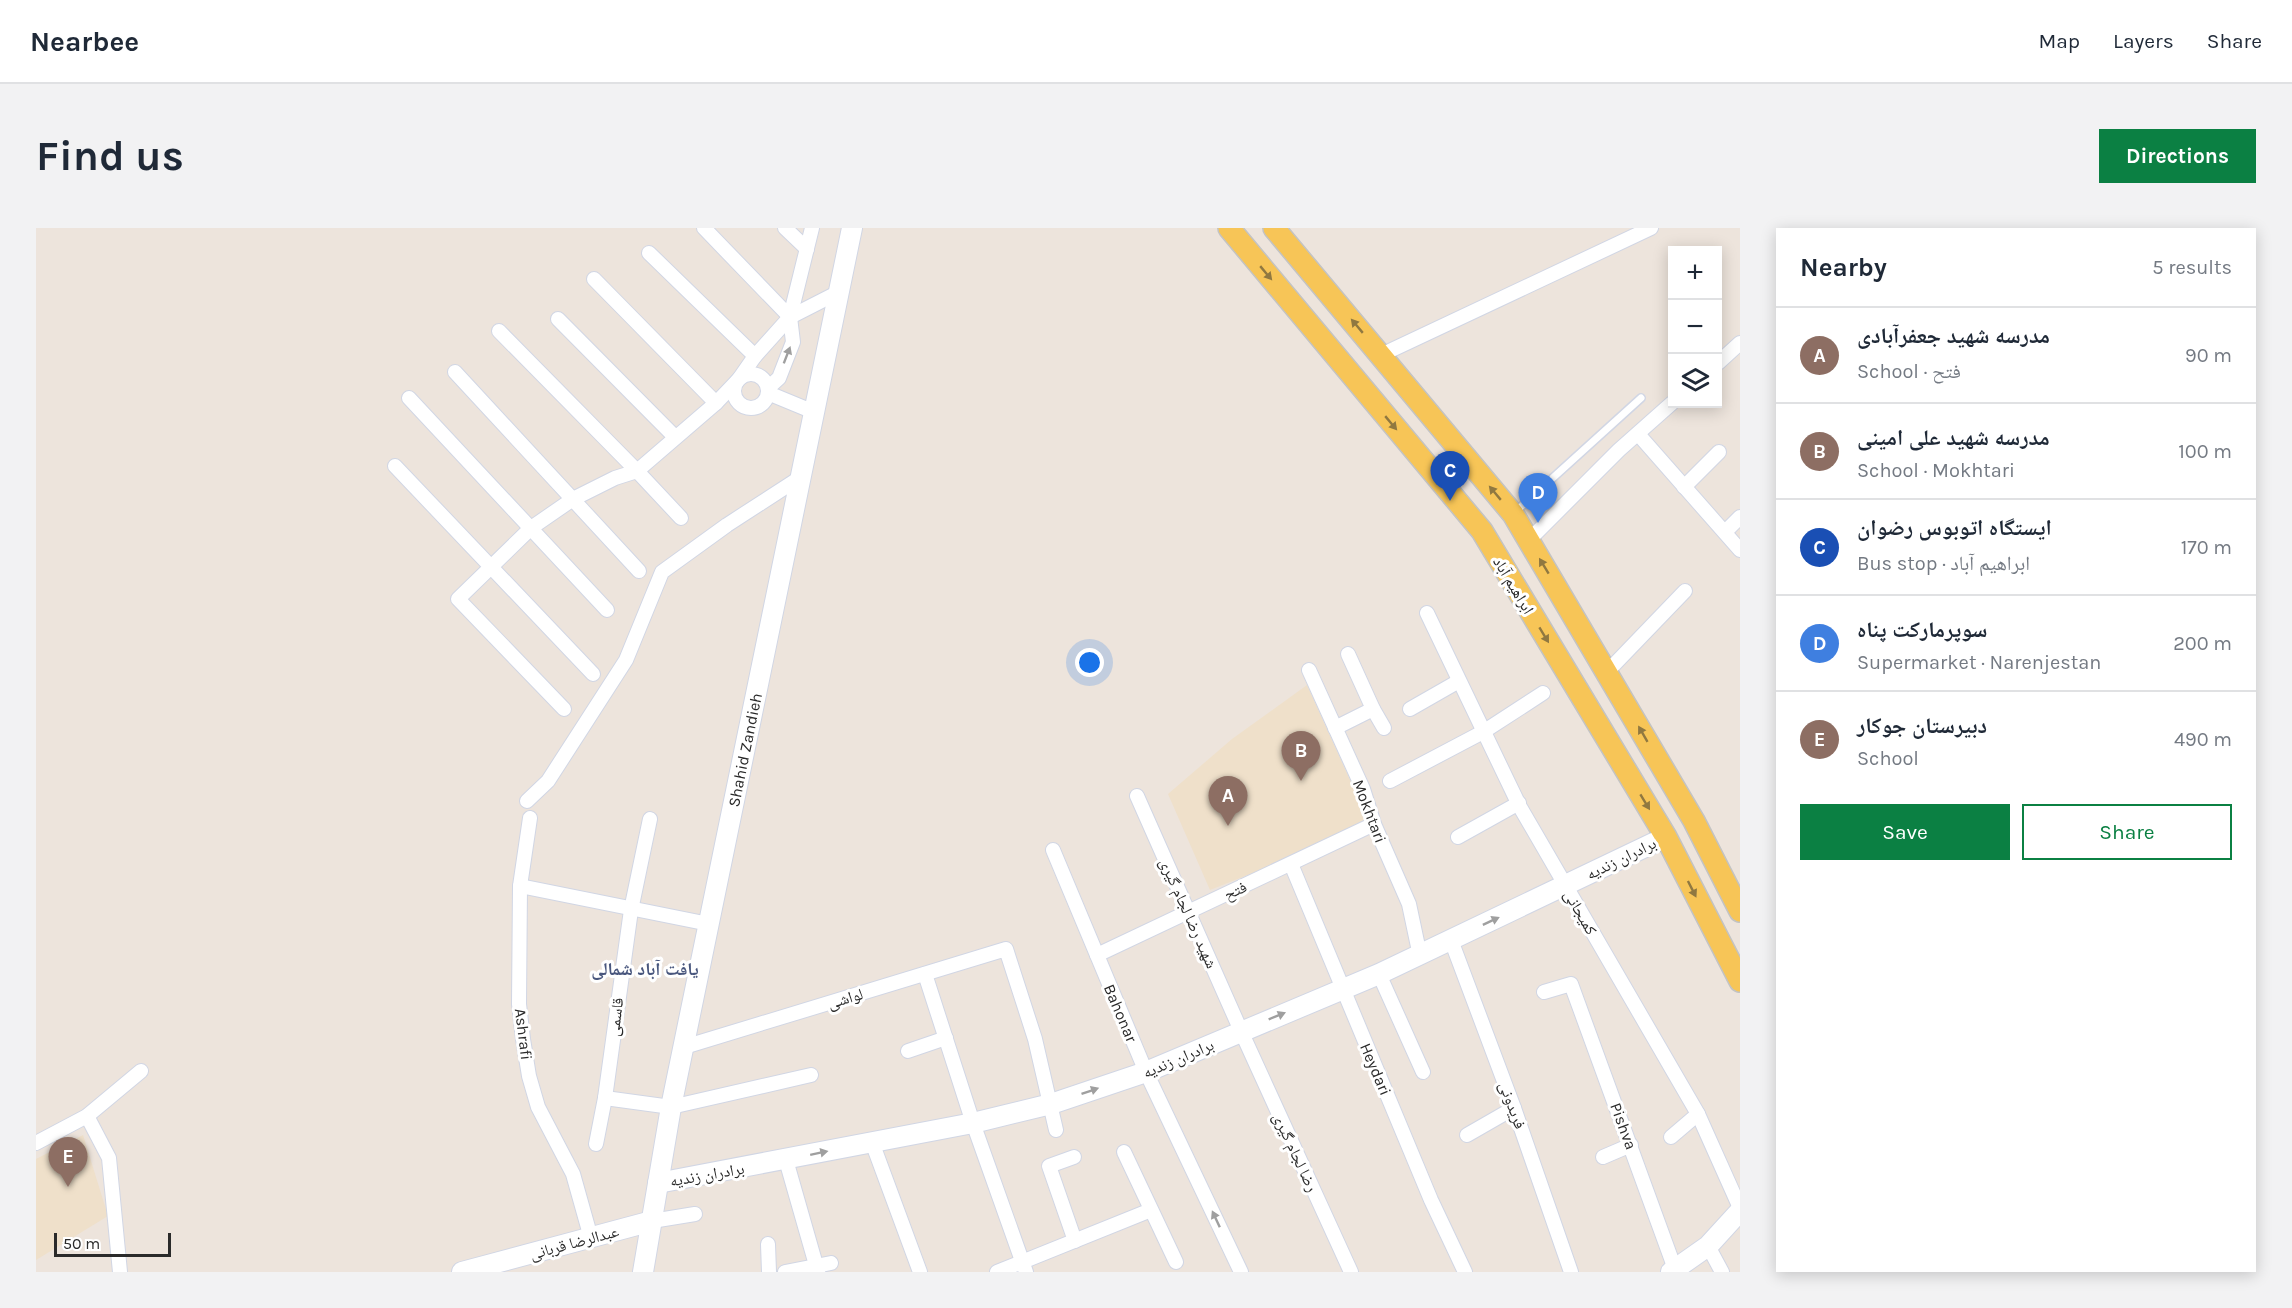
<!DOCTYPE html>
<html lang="en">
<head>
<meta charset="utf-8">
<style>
	body { margin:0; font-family:Karla,"Noto Naskh Arabic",sans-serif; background:#f2f2f3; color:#1f2937 }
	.controls { position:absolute; right:18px; top:18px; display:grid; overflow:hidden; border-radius:0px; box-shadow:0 3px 15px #0003 }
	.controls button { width:54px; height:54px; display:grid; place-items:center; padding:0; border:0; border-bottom:2px solid #e0e1e3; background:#fff; color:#1f2937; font:30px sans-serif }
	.scale { position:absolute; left:18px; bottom:15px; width:117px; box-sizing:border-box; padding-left:6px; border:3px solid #2a2a2a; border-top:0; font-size:16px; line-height:21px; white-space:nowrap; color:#2a2a2a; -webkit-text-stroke:4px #fff; paint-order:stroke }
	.you { position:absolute; left:1054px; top:435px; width:21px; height:21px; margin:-15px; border:4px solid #fff; border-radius:50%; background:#1a73e8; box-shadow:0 0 0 9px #1a73e833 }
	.badge { display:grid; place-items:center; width:39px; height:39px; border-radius:50%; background:#0b8043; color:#fff; font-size:20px; font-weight:700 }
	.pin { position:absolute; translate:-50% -50px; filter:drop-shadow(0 2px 3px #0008) }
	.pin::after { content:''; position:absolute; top:32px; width:21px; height:18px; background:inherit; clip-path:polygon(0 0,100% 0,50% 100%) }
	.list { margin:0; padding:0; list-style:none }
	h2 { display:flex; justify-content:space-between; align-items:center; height:78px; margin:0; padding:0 24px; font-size:26px }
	h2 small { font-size:20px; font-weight:400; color:#747a83 }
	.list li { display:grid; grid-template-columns:39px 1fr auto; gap:18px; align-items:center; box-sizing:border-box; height:96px; padding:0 24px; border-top:2px solid #e0e1e3 }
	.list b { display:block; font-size:22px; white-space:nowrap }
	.list p { margin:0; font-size:20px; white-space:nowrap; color:#747a83 }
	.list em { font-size:20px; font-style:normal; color:#747a83 }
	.actions { display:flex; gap:12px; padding:18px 24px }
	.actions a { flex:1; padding:14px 0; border:2px solid #0b8043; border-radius:0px; text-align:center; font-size:21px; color:#0b8043 }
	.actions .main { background:#0b8043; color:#fff }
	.icon { flex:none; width:33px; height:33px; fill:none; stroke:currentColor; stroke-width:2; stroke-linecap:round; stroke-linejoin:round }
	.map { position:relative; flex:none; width:1704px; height:1044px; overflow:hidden; border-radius:0px }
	header { display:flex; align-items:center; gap:36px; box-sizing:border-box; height:84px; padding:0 30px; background:#fff; border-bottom:2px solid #e0e1e3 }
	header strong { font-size:28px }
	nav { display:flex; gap:33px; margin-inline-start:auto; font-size:21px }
	.intro { display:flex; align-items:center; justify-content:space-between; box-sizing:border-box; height:144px; padding:0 36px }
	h1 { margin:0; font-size:42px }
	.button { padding:15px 27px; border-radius:0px; background:#0b8043; color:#fff; font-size:21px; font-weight:700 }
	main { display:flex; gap:36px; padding:0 36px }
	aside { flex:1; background:#fff; border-radius:0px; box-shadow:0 3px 15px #0003 }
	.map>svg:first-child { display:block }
</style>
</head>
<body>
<header>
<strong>Nearbee</strong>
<nav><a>Map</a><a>Layers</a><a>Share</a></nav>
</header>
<div class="intro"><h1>Find us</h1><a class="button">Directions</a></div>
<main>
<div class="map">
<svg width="1704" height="1044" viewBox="0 0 1704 1044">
	<rect width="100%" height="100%" fill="#ede4dc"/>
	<g fill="#efe0ca">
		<path d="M 1271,457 L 1333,594 L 1254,630 L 1174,662 L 1132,566 L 1196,511 Z"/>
		<path d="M 47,907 L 72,988 L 0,1032 L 0,931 Z"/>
	</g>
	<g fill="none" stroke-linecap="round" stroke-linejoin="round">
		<g stroke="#d1d6e4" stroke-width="10">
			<path id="lane" d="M 1478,285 L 1605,170"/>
		</g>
		<g stroke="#d1d6e4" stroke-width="16">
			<g id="street">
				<path d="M 668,0 L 754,89 L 776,0"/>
				<path d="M 749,0 L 771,21"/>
				<path d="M 613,25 L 719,128"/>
				<path d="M 558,51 L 680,175"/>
				<path d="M 522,91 L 639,209"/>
				<path d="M 463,103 L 601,243 L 645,290"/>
				<path d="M 1345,127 L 1615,0"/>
				<path d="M 1682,135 L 1704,115"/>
				<path d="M 419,144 L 603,343"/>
				<circle cx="715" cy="163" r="17"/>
				<path d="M 732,160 L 743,150 L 757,114 L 754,89"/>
				<path d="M 732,165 L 778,184"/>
				<path d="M 373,170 L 571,382"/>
				<path d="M 1602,206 L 1704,322"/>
				<path d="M 359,238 L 557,446"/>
				<path d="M 1648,259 L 1683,224"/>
				<path d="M 1689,304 L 1704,289"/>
				<path d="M 1493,312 L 1583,222 L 1636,175"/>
				<path d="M 1391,385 L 1484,579 L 1662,886 L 1704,980"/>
				<path d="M 1273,442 L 1327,561 L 1338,596 L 1373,676 L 1384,728"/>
				<path d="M 1571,444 L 1649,363"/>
				<path d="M 528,481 L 422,371 L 495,300 L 537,271 L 579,250 L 601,243 L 680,175 L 703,151 L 719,128 L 754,89 L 803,64"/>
				<path d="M 1337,481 L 1348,500"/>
				<path d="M 1374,481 L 1423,453"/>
				<path d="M 1299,500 L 1337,481 L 1312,426"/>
				<path d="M 1354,553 L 1447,504 L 1507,465"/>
				<path d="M 1101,568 L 1205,803 L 1315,1044"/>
				<path d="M 491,573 L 512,553 L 590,432 L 626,344 L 691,297 L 765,249"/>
				<path d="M 494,590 L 484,658 L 483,776 L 487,811 L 493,848 L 502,879 L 537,946 L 555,1010"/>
				<path d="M 1422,609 L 1483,575"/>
				<path d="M 1017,622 L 1110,844 L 1205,1044"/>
				<path d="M 1255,636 L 1395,972 L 1429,1044"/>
				<path d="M 484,658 L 673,696"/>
				<path d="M 1415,712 L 1478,880 L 1535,1044"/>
				<path d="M 1061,727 L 1338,596"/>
				<path d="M 889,746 L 937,895 L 990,1044"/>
				<path d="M 1343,746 L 1387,844"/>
				<path d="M 1508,764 L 1535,756 L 1639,1041"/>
				<path d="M 648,819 L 970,721 L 999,811 L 1020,902"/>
				<path d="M 872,823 L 910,810"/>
				<path d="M 569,870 L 635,879 L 775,847"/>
				<path d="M 51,888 L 73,930 L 84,1044"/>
				<path d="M 1431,907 L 1478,880"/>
				<path d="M 1635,909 L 1662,886"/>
				<path d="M 836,914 L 884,1044"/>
				<path d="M 0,915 L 51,888 L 105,843"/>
				<path d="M 560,916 L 569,870 L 595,682 L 614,591"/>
				<path d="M 1088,924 L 1140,1034"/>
				<path d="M 1038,929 L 1013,938 L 1039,1013"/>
				<path d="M 1567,929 L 1595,917"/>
				<path d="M 750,932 L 782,1044"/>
				<path d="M 616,993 L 659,986"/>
				<path d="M 732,1016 L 733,1044"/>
				<path d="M 1672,1018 L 1686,1044"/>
				<path d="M 749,1044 L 795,1035"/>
				<path d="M 961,1044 L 1115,982"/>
			</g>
		</g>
		<g stroke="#d1d6e4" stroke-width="22">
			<g id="secondary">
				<path d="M 622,955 L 937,895 L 1015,876 L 1110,844 L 1343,746 L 1630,609"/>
				<path d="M 426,1044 L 616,993"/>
				<path id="s1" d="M 607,1044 L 635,879 L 816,0"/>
				<path d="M 1635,1044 L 1672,1018 L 1704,983"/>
			</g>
		</g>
		<g stroke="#c3c3c3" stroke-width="24">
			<g id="primary">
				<path d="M 1193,0 L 1446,303 L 1630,609 L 1704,753"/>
				<path d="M 1238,0 L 1477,286 L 1658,593 L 1704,683"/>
			</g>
		</g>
		<use href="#lane" stroke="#fff" stroke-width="7"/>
		<use href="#street" stroke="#fff" stroke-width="14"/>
		<use href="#secondary" stroke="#fff" stroke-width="20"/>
		<use href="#primary" stroke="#f7c557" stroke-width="21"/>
	</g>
	<defs><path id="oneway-solid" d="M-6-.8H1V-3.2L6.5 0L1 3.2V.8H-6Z" transform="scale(1.5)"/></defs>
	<g fill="#907840">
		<use href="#oneway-solid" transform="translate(1230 45) rotate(50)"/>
		<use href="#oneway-solid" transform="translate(1321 98) rotate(-130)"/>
		<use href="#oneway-solid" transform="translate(1355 195) rotate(50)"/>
		<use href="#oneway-solid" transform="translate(1459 265) rotate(-130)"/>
		<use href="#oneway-solid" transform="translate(1508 338) rotate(-121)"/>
		<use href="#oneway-solid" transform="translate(1508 407) rotate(59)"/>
		<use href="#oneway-solid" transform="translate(1607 506) rotate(-120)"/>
		<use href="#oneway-solid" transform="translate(1609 574) rotate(59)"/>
		<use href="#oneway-solid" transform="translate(1656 661) rotate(63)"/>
	</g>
	<g fill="#9f9f9f">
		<use href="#oneway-solid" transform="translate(751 127) rotate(-69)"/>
		<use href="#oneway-solid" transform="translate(1455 693) rotate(-25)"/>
		<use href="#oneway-solid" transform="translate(1241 788) rotate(-22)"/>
		<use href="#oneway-solid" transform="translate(1054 863) rotate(-19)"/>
		<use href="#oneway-solid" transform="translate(783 925) rotate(-12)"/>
		<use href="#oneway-solid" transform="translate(1180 991) rotate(-115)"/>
	</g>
	<g text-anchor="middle" stroke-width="6" stroke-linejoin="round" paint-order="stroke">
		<g font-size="16" fill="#2a2a2a" stroke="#fff">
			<text transform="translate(1478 357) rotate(59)" y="6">ابراهیم آباد</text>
			<text dy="6" stroke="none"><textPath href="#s1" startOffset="532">Shahid Zandieh</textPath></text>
			<text transform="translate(1334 583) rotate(69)" y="6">Mokhtari</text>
			<text transform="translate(1585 630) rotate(-26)" y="6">برادران زندیه</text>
			<text transform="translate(1199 662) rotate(-25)" y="6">فتح</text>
			<text transform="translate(1545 684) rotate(60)" y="6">کمیجانی</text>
			<text transform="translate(1153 685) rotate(66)" y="6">شهید رضا لجام گیری</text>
			<text transform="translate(809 770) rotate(-17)" y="6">لواشی</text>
			<text transform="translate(1085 785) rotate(67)" y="6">Bahonar</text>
			<text transform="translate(579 789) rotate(-83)" y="6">قاسمی</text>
			<text transform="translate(488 806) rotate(83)" y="6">Ashrafi</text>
			<text transform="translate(1142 830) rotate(-23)" y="6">برادران زندیه</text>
			<text transform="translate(1340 841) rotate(67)" y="6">Heydari</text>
			<text transform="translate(1477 877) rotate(70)" y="6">فریدونی</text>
			<text transform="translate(1588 898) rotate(70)" y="6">Pishva</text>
			<text transform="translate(1260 924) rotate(65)" y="6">رضا لجام گیری</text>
			<text transform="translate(671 946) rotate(-10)" y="6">برادران زندیه</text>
			<text transform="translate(538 1014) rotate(-15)" y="6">عبدالرضا قربانی</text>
		</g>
		<g font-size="18" font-weight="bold" fill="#48567d" stroke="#fff">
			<text x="609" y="747">یافت آباد شمالی</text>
		</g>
	</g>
</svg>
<div class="controls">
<button>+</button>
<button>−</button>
<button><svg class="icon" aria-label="layers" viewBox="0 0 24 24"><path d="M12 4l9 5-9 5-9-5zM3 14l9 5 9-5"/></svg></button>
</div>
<div class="scale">50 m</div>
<div class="you"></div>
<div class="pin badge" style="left:1192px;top:598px;background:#8d6e63">A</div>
<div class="pin badge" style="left:1265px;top:553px;background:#8d6e63">B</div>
<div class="pin badge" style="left:1414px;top:273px;background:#1a4fb4">C</div>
<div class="pin badge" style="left:1502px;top:295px;background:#3f7fe0">D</div>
<div class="pin badge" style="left:32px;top:959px;background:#8d6e63">E</div>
</div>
<aside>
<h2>Nearby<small>5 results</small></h2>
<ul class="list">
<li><span class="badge" style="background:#8d6e63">A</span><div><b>مدرسه شهید جعفرآبادی</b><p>School · فتح</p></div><em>90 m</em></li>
<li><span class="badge" style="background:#8d6e63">B</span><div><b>مدرسه شهید علی امینی</b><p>School · Mokhtari</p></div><em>100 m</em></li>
<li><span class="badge" style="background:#1a4fb4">C</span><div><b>ایستگاه اتوبوس رضوان</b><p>Bus stop · ابراهیم آباد</p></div><em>170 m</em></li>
<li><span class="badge" style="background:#3f7fe0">D</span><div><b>سوپرمارکت پناه</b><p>Supermarket · Narenjestan</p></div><em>200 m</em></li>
<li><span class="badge" style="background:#8d6e63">E</span><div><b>دبیرستان جوکار</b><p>School</p></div><em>490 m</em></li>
</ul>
<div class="actions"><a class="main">Save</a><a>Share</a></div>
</aside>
</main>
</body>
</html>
